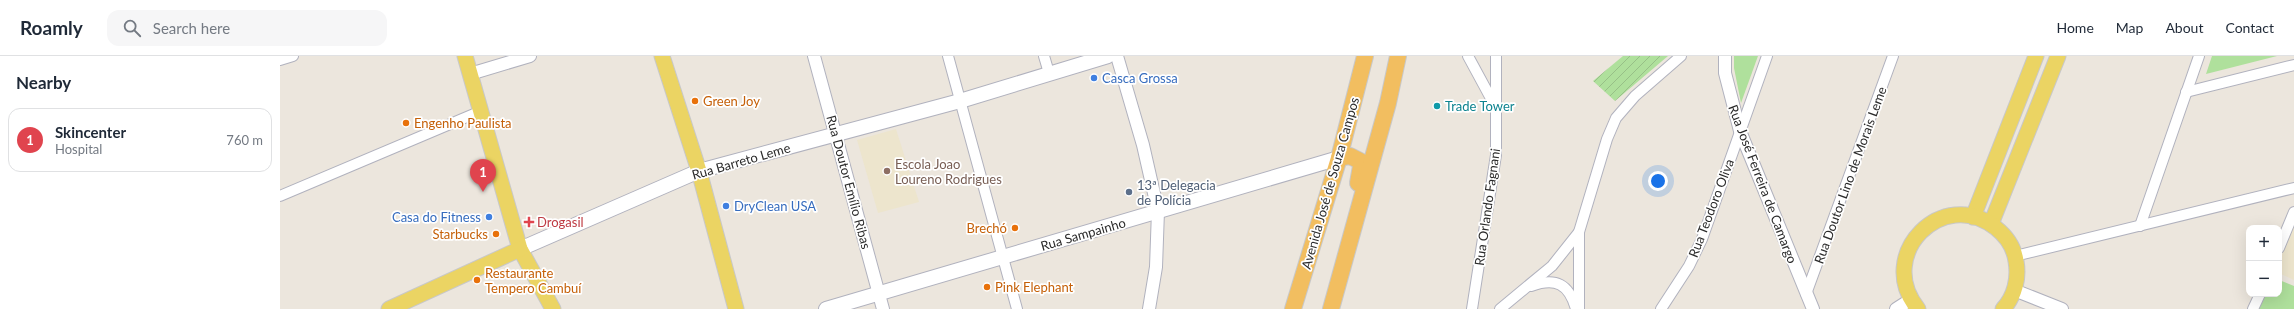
<!DOCTYPE html>
<html lang="en">
<head>
<meta charset="utf-8">
<style>
	body { margin:0; font-family:Lato,sans-serif; background:#f6f6f7; color:#1f2937 }
	.controls { position:absolute; right:12px; bottom:12px; display:grid; overflow:hidden; border-radius:8px; box-shadow:0 4px 16px #0002 }
	.controls button { width:36px; height:36px; display:grid; place-items:center; padding:0; border:0; border-bottom:1px solid #e0e1e3; background:#fff; color:#1f2937; font:20px sans-serif }
	.you { position:absolute; left:1378px; top:125px; width:14px; height:14px; margin:-10px; border:3px solid #fff; border-radius:50%; background:#1a73e8; box-shadow:0 0 0 6px #1a73e833 }
	.badge { display:grid; place-items:center; width:26px; height:26px; border-radius:50%; background:#0b8043; color:#fff; font-size:13px; font-weight:700 }
	.pin { position:absolute; translate:-50% -33px; filter:drop-shadow(0 1px 2px #0008) }
	.pin::after { content:''; position:absolute; top:21px; width:14px; height:12px; background:inherit; clip-path:polygon(0 0,100% 0,50% 100%) }
	.list { margin:0; padding:0; list-style:none }
	h2 { display:flex; justify-content:space-between; align-items:center; height:52px; margin:0; padding:0 16px; font-size:17px }
	h2 small { font-size:13px; font-weight:400; color:#747a83 }
	.list li { display:grid; grid-template-columns:26px 1fr auto; gap:12px; align-items:center; box-sizing:border-box; height:64px; margin:0 8px 8px; padding:0 8px; border:1px solid #e0e1e3; border-radius:12px }
	.list b { display:block; font-size:15px; white-space:nowrap }
	.list p { margin:0; font-size:13px; white-space:nowrap; color:#747a83 }
	.list em { font-size:13px; font-style:normal; color:#747a83 }
	.icon { flex:none; width:22px; height:22px; fill:none; stroke:currentColor; stroke-width:2; stroke-linecap:round; stroke-linejoin:round }
	.map { position:relative; flex:none; width:2014px; height:253px; overflow:hidden }
	header { display:flex; align-items:center; gap:24px; box-sizing:border-box; height:56px; padding:0 20px; background:#fff; border-bottom:1px solid #e0e1e3 }
	header strong { font-size:19px }
	nav { display:flex; gap:22px; margin-inline-start:auto; font-size:14px }
	.search { width:280px; height:36px; background:#f6f6f7; display:flex; align-items:center; gap:10px; box-sizing:border-box; padding:0 14px; border-radius:12px; color:#747a83; font-size:15px }
	main { display:flex }
	aside { flex:1; background:#fff }
	.map>svg:first-child { display:block }
</style>
</head>
<body>
<header>
<strong>Roamly</strong>
<div class="search"><svg class="icon" aria-label="search" viewBox="0 0 24 24"><circle cx="10" cy="10" r="6"/><path d="M15 15l6 6"/></svg>Search here</div>
<nav><a>Home</a><a>Map</a><a>About</a><a>Contact</a></nav>
</header>
<main>
<aside>
<h2>Nearby<small></small></h2>
<ul class="list">
<li><span class="badge" style="background:#e0444e">1</span><div><b>Skincenter</b><p>Hospital</p></div><em>760 m</em></li>
</ul>
</aside>
<div class="map">
<svg width="2014" height="253" viewBox="0 0 2014 253">
	<defs>
		<pattern id="garden-furrows" width="10" height="10" patternUnits="userSpaceOnUse"><rect width="10" height="10" fill="#afe09c"/><path d="M-1 1l2-2M0 10L10 0M9 11l2-2" fill="none" stroke="#97c087"/></pattern>
	</defs>
	<rect width="100%" height="100%" fill="#ece6dd"/>
	<g fill="#ede5cd">
		<path d="M 616,73 L 639,146 L 598,157 L 577,84 Z"/>
		<path d="M 2014,170 L 2014,224 L 1999,217 L 1999,206 Z"/>
	</g>
	<g fill="#afe09c">
		<path d="M 1454,0 L 1478,0 L 1461,47 L 1454,12 Z"/>
		<path d="M 1932,0 L 1997,0 L 1926,18 Z"/>
		<path d="M 1999,224 L 2014,230 L 2014,253 L 1979,253 L 1985,238 L 1999,238 Z"/>
	</g>
	<path fill="url(#garden-furrows)" d="M 1343,0 L 1388,0 L 1335,45 L 1313,25 Z"/>
	<g fill="none" stroke-linecap="round" stroke-linejoin="round">
		<g stroke="#b1b2be" stroke-width="12">
			<g id="minor">
				<path d="M 668,0 L 737,253"/>
				<path d="M 764,0 L 769,17"/>
				<path d="M 1188,0 L 1214,48"/>
				<path d="M 0,4 L 13,0"/>
				<path d="M 1906,36 L 2014,9"/>
				<path d="M 0,140 L 201,55"/>
				<path d="M 1860,170 L 1919,0"/>
				<path d="M 1999,192 L 2014,156"/>
				<path d="M 1735,200 L 2014,132"/>
				<path d="M 1251,230 C 1276,221 1289,228 1296,253"/>
				<path d="M 1526,238 L 1613,0"/>
				<path d="M 1192,253 L 1216,99 L 1216,0"/>
				<path d="M 1220,253 L 1272,210 L 1299,176"/>
				<path d="M 1299,253 L 1299,176 L 1327,83 L 1336,62 L 1355,40 L 1401,0"/>
				<path d="M 1381,253 L 1409,210 L 1422,183 L 1487,0"/>
				<path d="M 1973,253 L 1980,238"/>
			</g>
		</g>
		<g stroke="#b1b2be" stroke-width="14">
			<g id="tertiary">
				<path d="M 534,0 L 603,253"/>
				<path d="M 837,0 L 863,89 L 878,155 L 876,211 L 869,253"/>
				<path d="M 1445,0 L 1445,17 L 1460,75 L 1533,253"/>
				<path d="M 190,18 L 250,0"/>
				<path d="M 1734,234 L 1782,253"/>
				<path d="M 1616,253 L 1630,244"/>
			</g>
		</g>
		<g stroke="#b1b2be" stroke-width="16">
			<g id="secondary">
				<path d="M 240,193 L 419,115 L 680,45 L 828,0"/>
				<path d="M 546,253 L 1059,102"/>
			</g>
		</g>
		<g stroke="#c8c8c8" stroke-width="17">
			<g id="primary">
				<path d="M 185,0 L 240,193 L 273,253"/>
				<path d="M 382,0 L 419,115 L 456,253"/>
				<path d="M 1693,161 L 1756,0"/>
				<path d="M 1711,168 L 1778,0"/>
				<path d="M 109,253 L 240,193"/>
				<path d="M 1638,253 C 1594,199 1663,129 1716,172 C 1726,180 1734,191 1736,205 C 1739,222 1735,240 1723,253"/>
			</g>
		</g>
		<g stroke="#c8c8c8" stroke-width="18">
			<g id="trunk">
				<path d="M 1059,102 L 1070,100 L 1080,105 L 1081,110 L 1078,127"/>
				<path d="M 1013,253 L 1059,102 L 1085,0"/>
				<path d="M 1051,253 L 1108,47 L 1118,0"/>
			</g>
		</g>
		<use href="#minor" stroke="#fff" stroke-width="10"/>
		<use href="#tertiary" stroke="#fff" stroke-width="12"/>
		<use href="#secondary" stroke="#fff" stroke-width="14"/>
		<use href="#primary" stroke="#ebd463" stroke-width="15"/>
		<use href="#trunk" stroke="#f2be60" stroke-width="16"/>
	</g>
	<g fill="#3f7fe0" stroke="#fff" stroke-width="1.5">
		<circle cx="814" cy="22" r="4"/>
		<circle cx="446" cy="150" r="4"/>
		<circle cx="209" cy="161" r="4"/>
	</g>
	<g fill="#e8710a" stroke="#fff" stroke-width="1.5">
		<circle cx="415" cy="45" r="4"/>
		<circle cx="126" cy="67" r="4"/>
		<circle cx="735" cy="172" r="4"/>
		<circle cx="216" cy="178" r="4"/>
		<circle cx="197" cy="224" r="4"/>
		<circle cx="707" cy="231" r="4"/>
	</g>
	<circle fill="#0f9aa8" stroke="#fff" stroke-width="1.5" cx="1157" cy="50" r="4"/>
	<circle fill="#8d6e63" stroke="#fff" stroke-width="1.5" cx="607" cy="115" r="4"/>
	<circle fill="#5c6f8a" stroke="#fff" stroke-width="1.5" cx="849" cy="136" r="4"/>
	<path fill="#e0444e" stroke="#fff" stroke-width="1.5" d="M247 160h4v4h4v4h-4v4h-4v-4h-4v-4h4z"/>
	<g text-anchor="middle" stroke-width="3.5" stroke-linejoin="round" paint-order="stroke">
		<g font-size="13" fill="#366cbe" stroke="#fff" text-anchor="start">
			<text x="822" y="27">Casca Grossa</text>
			<text x="454" y="155">DryClean USA</text>
			<text x="201" y="166" text-anchor="end">Casa do Fitness</text>
		</g>
		<g font-size="13" fill="#c56008" stroke="#fff" text-anchor="start">
			<text x="423" y="50">Green Joy</text>
			<text x="134" y="72">Engenho Paulista</text>
			<text x="727" y="177" text-anchor="end">Brechó</text>
			<text x="208" y="183" text-anchor="end">Starbucks</text>
			<text x="205" y="222">Restaurante<tspan x="205" dy="15">Tempero Cambuí</tspan></text>
			<text x="715" y="236">Pink Elephant</text>
		</g>
		<g font-size="13" fill="#0d838f" stroke="#fff" text-anchor="start">
			<text x="1165" y="55">Trade Tower</text>
		</g>
		<g font-size="13" fill="#2b2b2b" stroke="#fff">
			<text transform="translate(461 105) rotate(-16)" y="5">Rua Barreto Leme</text>
			<text transform="translate(1570 119) rotate(-70)" y="5">Rua Doutor Lino de Morais Leme</text>
			<text transform="translate(569 126) rotate(75)" y="5">Rua Doutor Emílio Ribas</text>
			<text transform="translate(1050 127) rotate(-74)" y="5">Avenida José de Souza Campos</text>
			<text transform="translate(1483 128) rotate(69)" y="5">Rua José Ferreira de Camargo</text>
			<text transform="translate(1207 151) rotate(-82)" y="5">Rua Orlando Fagnani</text>
			<text transform="translate(1431 152) rotate(-69)" y="5">Rua Teodoro Oliva</text>
			<text transform="translate(803 178) rotate(-16)" y="5">Rua Sampainho</text>
		</g>
		<g font-size="13" fill="#785e54" stroke="#fff" text-anchor="start">
			<text x="615" y="113">Escola Joao<tspan x="615" dy="15">Loureno Rodrigues</tspan></text>
		</g>
		<g font-size="13" fill="#4e5e75" stroke="#fff" text-anchor="start">
			<text x="857" y="134">13ª Delegacia<tspan x="857" dy="15">de Polícia</tspan></text>
		</g>
		<g font-size="13" fill="#be3a42" stroke="#fff" text-anchor="start">
			<text x="257" y="171">Drogasil</text>
		</g>
	</g>
</svg>
<div class="controls">
<button>+</button>
<button>−</button>
</div>
<div class="you"></div>
<div class="pin badge" style="left:203px;top:136px;background:#e0444e">1</div>
</div>
</main>
</body>
</html>
